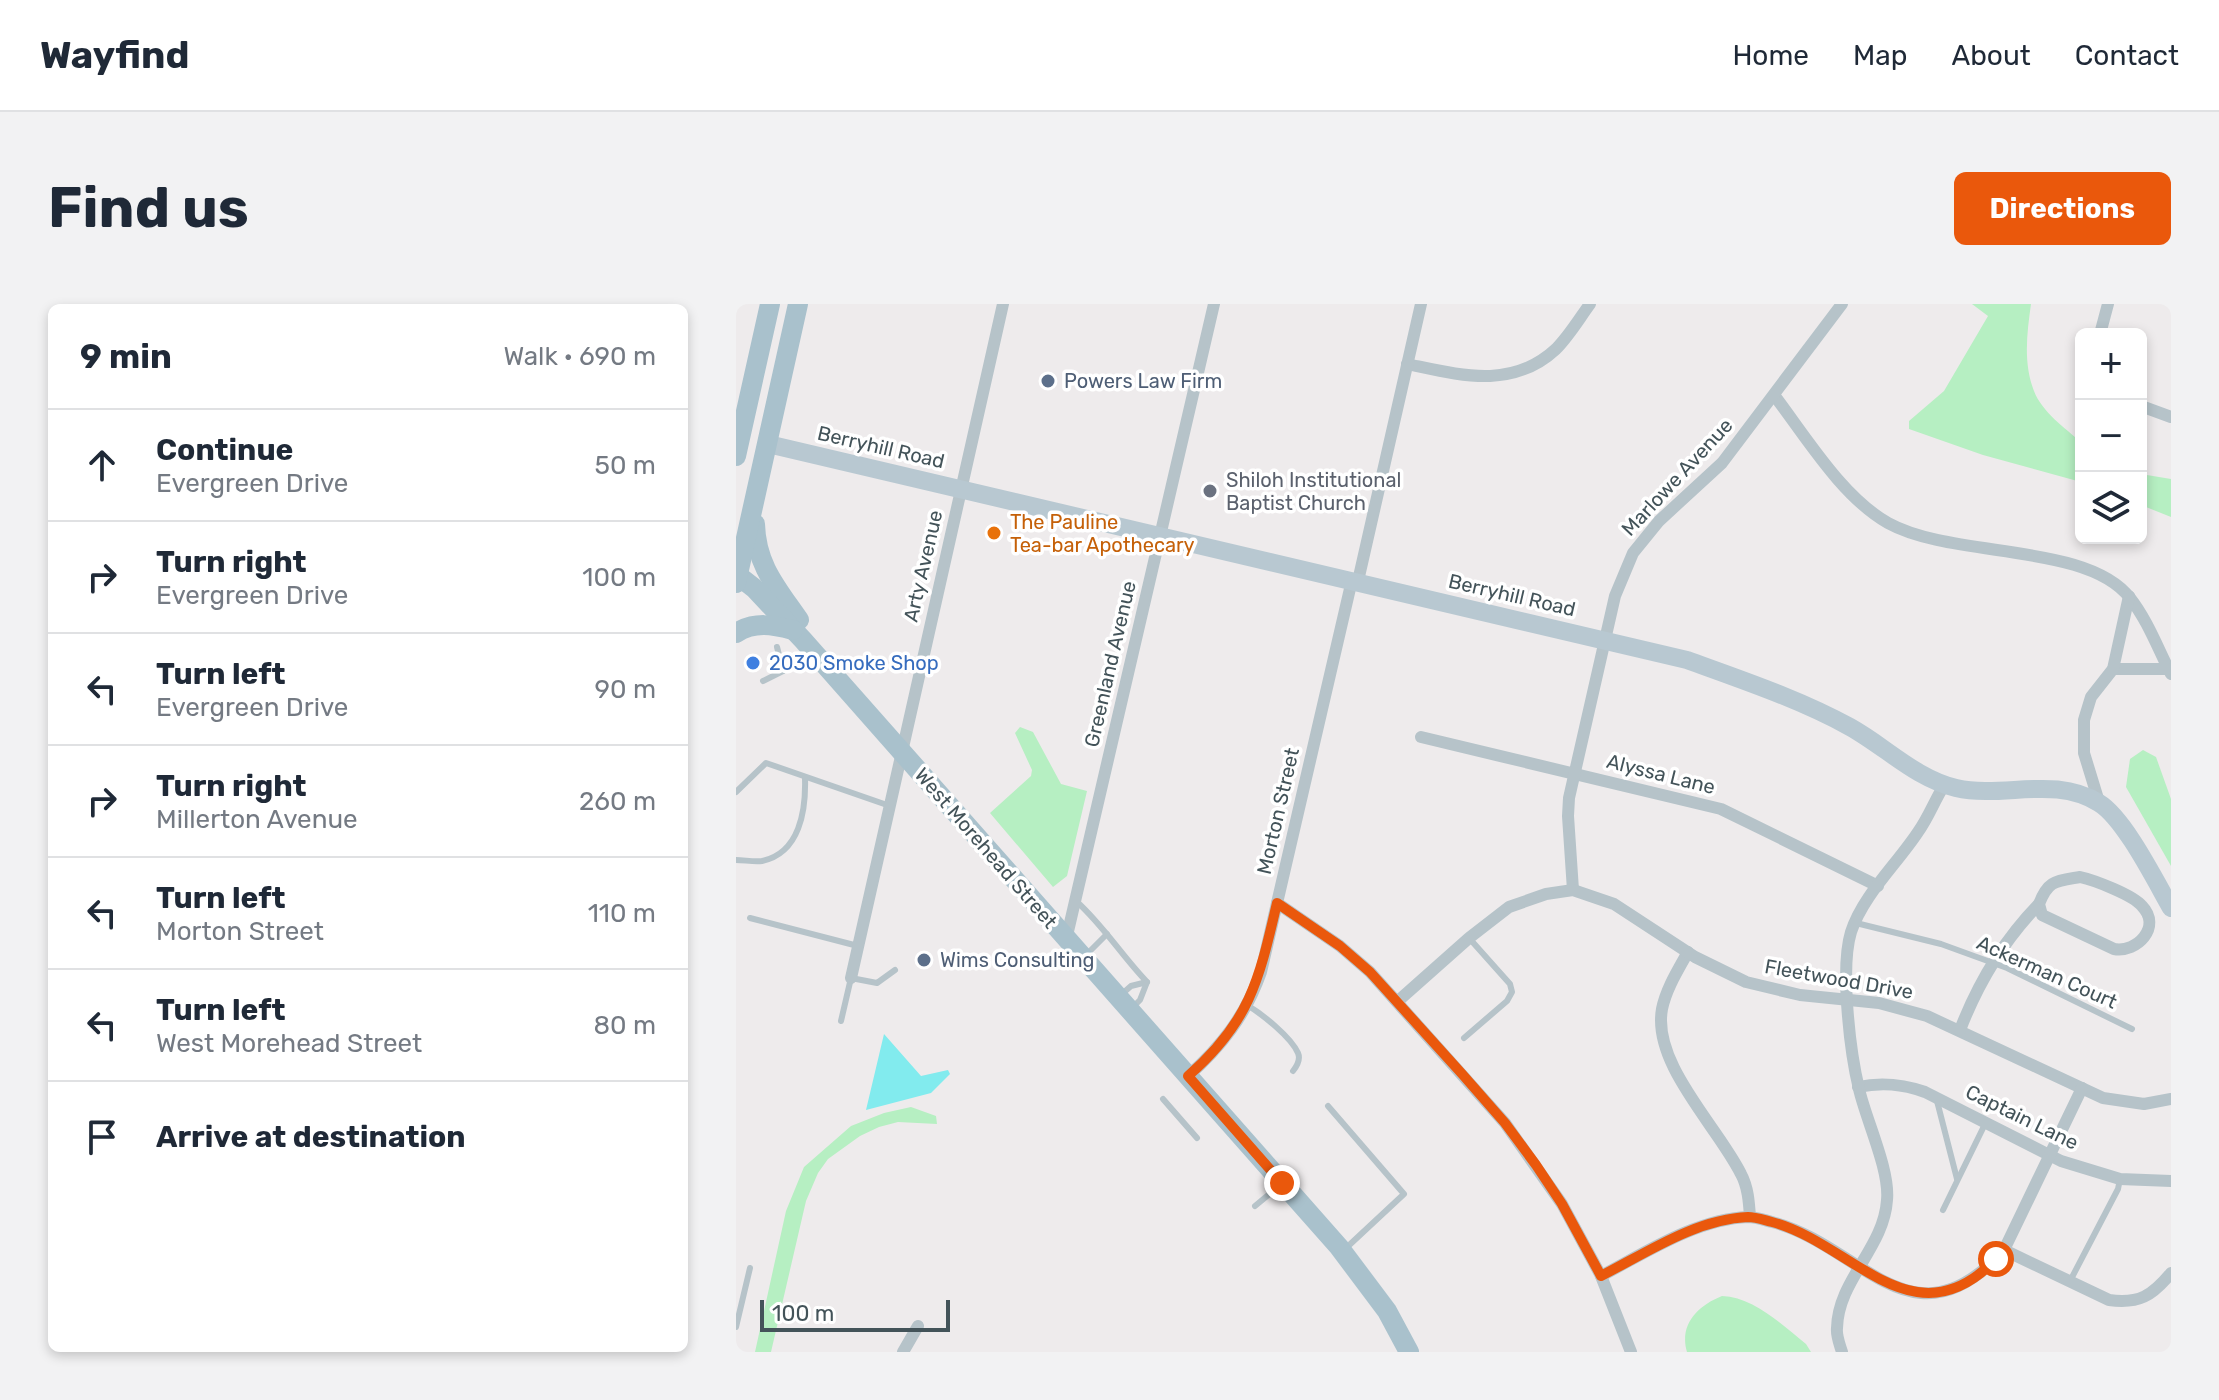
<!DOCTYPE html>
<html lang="en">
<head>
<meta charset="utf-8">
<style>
	body { margin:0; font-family:Rubik,sans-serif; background:#f2f2f3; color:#1f2937 }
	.controls { position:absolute; right:24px; top:24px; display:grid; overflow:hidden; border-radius:12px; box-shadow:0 4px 12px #0003 }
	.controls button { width:72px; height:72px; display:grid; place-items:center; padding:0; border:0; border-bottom:2px solid #e0e1e3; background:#fff; color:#1f2937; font:40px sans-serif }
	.scale { position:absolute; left:24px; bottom:20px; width:190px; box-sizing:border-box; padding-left:8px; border:4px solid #435359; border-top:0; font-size:22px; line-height:28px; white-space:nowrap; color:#435359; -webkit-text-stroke:6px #fff; paint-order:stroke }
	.stop { position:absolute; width:24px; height:24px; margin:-18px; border:6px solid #ea580c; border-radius:50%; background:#fff }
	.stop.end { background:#ea580c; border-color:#fff; box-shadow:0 2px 8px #0008 }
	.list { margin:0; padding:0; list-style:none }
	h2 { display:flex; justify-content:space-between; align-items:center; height:104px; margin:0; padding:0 32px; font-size:34px }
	h2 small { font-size:26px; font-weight:400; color:#747a83 }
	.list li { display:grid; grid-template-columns:52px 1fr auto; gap:24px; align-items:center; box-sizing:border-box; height:112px; padding:0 32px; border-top:2px solid #e0e1e3 }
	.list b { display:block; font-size:30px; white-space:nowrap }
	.list p { margin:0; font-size:26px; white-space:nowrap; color:#747a83 }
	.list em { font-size:26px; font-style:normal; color:#747a83 }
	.icon { flex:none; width:44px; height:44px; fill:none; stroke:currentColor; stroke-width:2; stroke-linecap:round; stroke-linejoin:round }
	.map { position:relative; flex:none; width:1435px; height:1048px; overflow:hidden; border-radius:12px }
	header { display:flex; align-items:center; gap:48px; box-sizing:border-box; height:112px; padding:0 40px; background:#fff; border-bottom:2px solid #e0e1e3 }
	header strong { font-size:38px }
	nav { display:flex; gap:44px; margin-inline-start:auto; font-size:28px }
	.intro { display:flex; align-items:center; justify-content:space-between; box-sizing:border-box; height:192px; padding:0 48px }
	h1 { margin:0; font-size:56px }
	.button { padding:20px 36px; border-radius:12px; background:#ea580c; color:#fff; font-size:28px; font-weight:700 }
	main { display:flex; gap:48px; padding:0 48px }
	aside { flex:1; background:#fff; border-radius:12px; box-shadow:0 4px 12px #0003 }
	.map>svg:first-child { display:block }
</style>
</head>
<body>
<header>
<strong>Wayfind</strong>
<nav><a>Home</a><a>Map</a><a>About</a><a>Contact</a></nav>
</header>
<div class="intro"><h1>Find us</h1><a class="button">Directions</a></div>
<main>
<aside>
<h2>9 min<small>Walk · 690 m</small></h2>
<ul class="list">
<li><svg class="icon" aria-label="ahead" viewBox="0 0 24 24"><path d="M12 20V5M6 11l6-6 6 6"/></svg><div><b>Continue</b><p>Evergreen Drive</p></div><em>50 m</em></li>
<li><svg class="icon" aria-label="right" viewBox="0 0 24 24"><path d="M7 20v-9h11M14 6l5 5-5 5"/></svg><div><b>Turn right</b><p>Evergreen Drive</p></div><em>100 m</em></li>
<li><svg class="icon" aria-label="left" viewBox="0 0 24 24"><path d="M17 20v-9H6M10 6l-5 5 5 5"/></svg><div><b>Turn left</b><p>Evergreen Drive</p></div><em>90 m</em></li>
<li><svg class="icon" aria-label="right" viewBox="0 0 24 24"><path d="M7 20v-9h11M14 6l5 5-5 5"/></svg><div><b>Turn right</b><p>Millerton Avenue</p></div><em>260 m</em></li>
<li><svg class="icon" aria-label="left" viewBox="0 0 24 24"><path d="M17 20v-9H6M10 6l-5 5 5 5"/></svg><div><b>Turn left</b><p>Morton Street</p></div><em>110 m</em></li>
<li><svg class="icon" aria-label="left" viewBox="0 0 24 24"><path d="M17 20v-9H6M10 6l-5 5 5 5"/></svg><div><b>Turn left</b><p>West Morehead Street</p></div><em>80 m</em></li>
<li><svg class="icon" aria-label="arrive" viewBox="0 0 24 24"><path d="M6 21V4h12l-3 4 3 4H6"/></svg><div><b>Arrive at destination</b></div></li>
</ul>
</aside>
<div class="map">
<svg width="1435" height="1048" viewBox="0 0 1435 1048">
	<rect width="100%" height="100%" fill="#eeebec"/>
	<g fill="#b6efc2">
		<path d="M 1236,0 L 1295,0 C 1291,29 1287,59 1298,87 C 1306,108 1329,124 1345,138 L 1345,178 L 1247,151 L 1173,125 L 1173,117 L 1208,87 L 1252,12 Z"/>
		<path d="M 1405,170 L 1435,175 L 1435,213 L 1405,201 Z"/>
		<path d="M 284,423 L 297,428 L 325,480 L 351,487 L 331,572 L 317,583 L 254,509 L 295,472 L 296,466 L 279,429 Z"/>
		<path d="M 1407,446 L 1420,453 L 1435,495 L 1435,562 L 1390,483 L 1394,455 Z"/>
		<path d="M 175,803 L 200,812 L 201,820 L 162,818 L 143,823 L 124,832 L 92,855 L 82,869 L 70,897 L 35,1048 L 19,1048 L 50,907 L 68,863 L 115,822 L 148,809 Z"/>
		<path d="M 986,992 C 1018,993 1046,1021 1070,1040 L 1075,1048 L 951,1048 C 943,1021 961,1002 986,992 Z"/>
	</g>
	<path fill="#82ebee" d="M 148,730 L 185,772 L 212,766 L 214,770 L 195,789 L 130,806 Z"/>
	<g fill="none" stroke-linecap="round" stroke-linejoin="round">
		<g stroke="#b6c3c9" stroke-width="6">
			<path d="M 41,343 L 47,367"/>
			<path d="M 27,377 L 47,367 L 71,346"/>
			<path d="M 0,488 L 30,459 L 154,502"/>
			<path d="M 0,556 C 8,556 18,558 26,557 C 64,549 70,506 69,474"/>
			<path d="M 340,597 C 367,621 386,652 411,678 L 395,682 L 386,690"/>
			<path d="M 14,614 L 122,642"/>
			<path d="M 1120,619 L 1205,640 L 1271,664 L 1396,725"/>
			<path d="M 351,650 L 371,630"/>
			<path d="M 511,701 C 526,710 555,733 562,749 C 565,756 561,762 557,767"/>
			<path d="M 398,702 L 404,696 L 411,678"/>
			<path d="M 105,717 L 115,674 L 141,679 L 159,666"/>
			<path d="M 728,734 L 771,697 L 776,688 L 774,680 L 733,634"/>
			<path d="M 427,795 L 461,834"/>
			<path d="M 1201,797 L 1221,875"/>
			<path d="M 592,802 L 668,890 L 609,945"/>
			<path d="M 519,902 L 543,882"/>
			<path d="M 1207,906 L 1250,818"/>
			<path d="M 1333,979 L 1382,885 L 1384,875"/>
			<path d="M 0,1023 L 14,964"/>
		</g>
		<g stroke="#b6c3c9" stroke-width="12">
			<path d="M 1364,30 L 1372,0"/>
			<path d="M 671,60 C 724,71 776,86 820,45 C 833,32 843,15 854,0"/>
			<path d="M 1038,91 C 1070,133 1106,193 1152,219 C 1217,255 1351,238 1394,294 C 1412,317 1422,345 1435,370"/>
			<path d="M 1405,102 L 1435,113"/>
			<path d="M 622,277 L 685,0"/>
			<path d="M 1377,365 L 1432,365"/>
			<path d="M 685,433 L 985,505 L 1142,582"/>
			<path d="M 1363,498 L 1348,449 L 1348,416 L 1355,393 L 1377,365 L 1393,292"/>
			<path d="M 1344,573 C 1358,576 1397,591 1406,602 C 1426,623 1401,649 1378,645 L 1306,611 L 1303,600 C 1312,576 1320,577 1344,573 Z"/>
			<path d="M 837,586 L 832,512 L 833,494 L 879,292 L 897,249 L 923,217 L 986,159 L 1106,0"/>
			<path d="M 541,599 L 604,642 L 634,668 L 769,819 L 826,900 L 865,972 L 895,1048"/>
			<path d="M 330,636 L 478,0"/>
			<path d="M 952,648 C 942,666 930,685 926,705 C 916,760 982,823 1005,870 C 1012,883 1013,898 1014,913"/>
			<path d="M 115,674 L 267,0"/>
			<path d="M 662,697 L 733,634 L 773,603 L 810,590 L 837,586 L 878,600 L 959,653 L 1010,678 L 1064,691 L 1143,699 L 1191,712 L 1367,794 L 1408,800 L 1435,795"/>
			<path d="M 1224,726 C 1242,679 1268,636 1303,600"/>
			<path d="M 452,772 C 485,743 510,711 525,668 L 616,276"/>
			<path d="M 1122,783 C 1146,778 1166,780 1189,788 L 1325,857 L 1384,875 L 1435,877"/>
			<path d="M 1268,946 L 1373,996 C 1403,1000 1416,992 1435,969"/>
			<path d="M 865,972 C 909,949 960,915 1012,913 C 1020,913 1028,916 1036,918 C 1126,941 1176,1048 1268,946 L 1346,784"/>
			<path d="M 167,1048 L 182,1022"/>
			<path d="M 1106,1048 C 1104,1041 1100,1032 1101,1024 C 1102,976 1148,944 1151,896 C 1154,866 1130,816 1123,785 C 1114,748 1104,664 1115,628 C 1127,591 1161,560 1182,528 C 1193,513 1199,495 1209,480"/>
		</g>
		<path stroke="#b8c8d1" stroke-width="18" d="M 32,140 L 951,356 C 1006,376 1063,395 1114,423 C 1150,443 1179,474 1220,484 C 1268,495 1318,471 1363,499 C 1388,514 1419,576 1435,604"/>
		<g stroke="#a9c1cc" stroke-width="20">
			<path d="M 0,152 L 34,0"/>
			<path d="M 19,220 C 20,261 41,284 63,316"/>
			<path d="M 0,270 L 18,284 L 67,336 L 603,943 L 651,1007 L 673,1048"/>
			<path d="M 0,279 L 62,0"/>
			<path d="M 0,329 C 19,317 37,321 57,326"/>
		</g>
	</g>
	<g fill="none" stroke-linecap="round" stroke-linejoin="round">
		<path stroke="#ea580c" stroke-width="10" d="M 546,879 L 452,772 C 514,718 523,676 541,599 L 604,642 L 634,668 L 727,771 L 769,819 L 800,861 L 826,900 L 865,972 C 910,949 960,915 1012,913 C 1020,913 1028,916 1036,918 C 1116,939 1178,1041 1260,955"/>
	</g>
	<g fill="#5c6f8a" stroke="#fff" stroke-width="3">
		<circle cx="312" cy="77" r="8"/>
		<circle cx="188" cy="656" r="8"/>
	</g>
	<circle fill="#6b7280" stroke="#fff" stroke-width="3" cx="474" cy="187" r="8"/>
	<circle fill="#e8710a" stroke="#fff" stroke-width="3" cx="258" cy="229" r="8"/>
	<circle fill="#3f7fe0" stroke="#fff" stroke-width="3" cx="17" cy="359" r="8"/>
	<g text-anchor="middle" stroke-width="7" stroke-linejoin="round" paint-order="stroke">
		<g font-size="20" fill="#4e5e75" stroke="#fff" text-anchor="start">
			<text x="328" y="84">Powers Law Firm</text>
			<text x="204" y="663">Wims Consulting</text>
		</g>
		<g font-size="20" fill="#435359" stroke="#fff">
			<text transform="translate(145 143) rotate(13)" y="7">Berryhill Road</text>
			<text transform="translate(941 173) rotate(-47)" y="7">Marlowe Avenue</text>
			<text transform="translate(187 262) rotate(-77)" y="7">Arty Avenue</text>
			<text transform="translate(776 291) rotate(13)" y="7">Berryhill Road</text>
			<text transform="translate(374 360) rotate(-77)" y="7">Greenland Avenue</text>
			<text transform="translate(925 470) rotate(14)" y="7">Alyssa Lane</text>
			<text transform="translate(542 507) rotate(-77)" y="7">Morton Street</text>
			<text transform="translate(250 544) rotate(49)" y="7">West Morehead Street</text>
			<text transform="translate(1311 668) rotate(24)" y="7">Ackerman Court</text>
			<text transform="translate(1103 675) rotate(10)" y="7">Fleetwood Drive</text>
			<text transform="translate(1286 813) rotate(26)" y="7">Captain Lane</text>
		</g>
		<g font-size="20" fill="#5b616d" stroke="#fff" text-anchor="start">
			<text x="490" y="183">Shiloh Institutional<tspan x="490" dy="23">Baptist Church</tspan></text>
		</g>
		<g font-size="20" fill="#c56008" stroke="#fff" text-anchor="start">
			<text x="274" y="225">The Pauline<tspan x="274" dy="23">Tea-bar Apothecary</tspan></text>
		</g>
		<g font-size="20" fill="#366cbe" stroke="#fff" text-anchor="start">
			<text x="33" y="366">2030 Smoke Shop</text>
		</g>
	</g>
</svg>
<div class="controls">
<button>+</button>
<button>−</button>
<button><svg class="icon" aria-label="layers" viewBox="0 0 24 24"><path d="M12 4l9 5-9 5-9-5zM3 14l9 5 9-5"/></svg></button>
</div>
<div class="scale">100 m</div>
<div class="stop" style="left:1260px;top:955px"></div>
<div class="stop end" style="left:546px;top:879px"></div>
</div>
</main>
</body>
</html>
